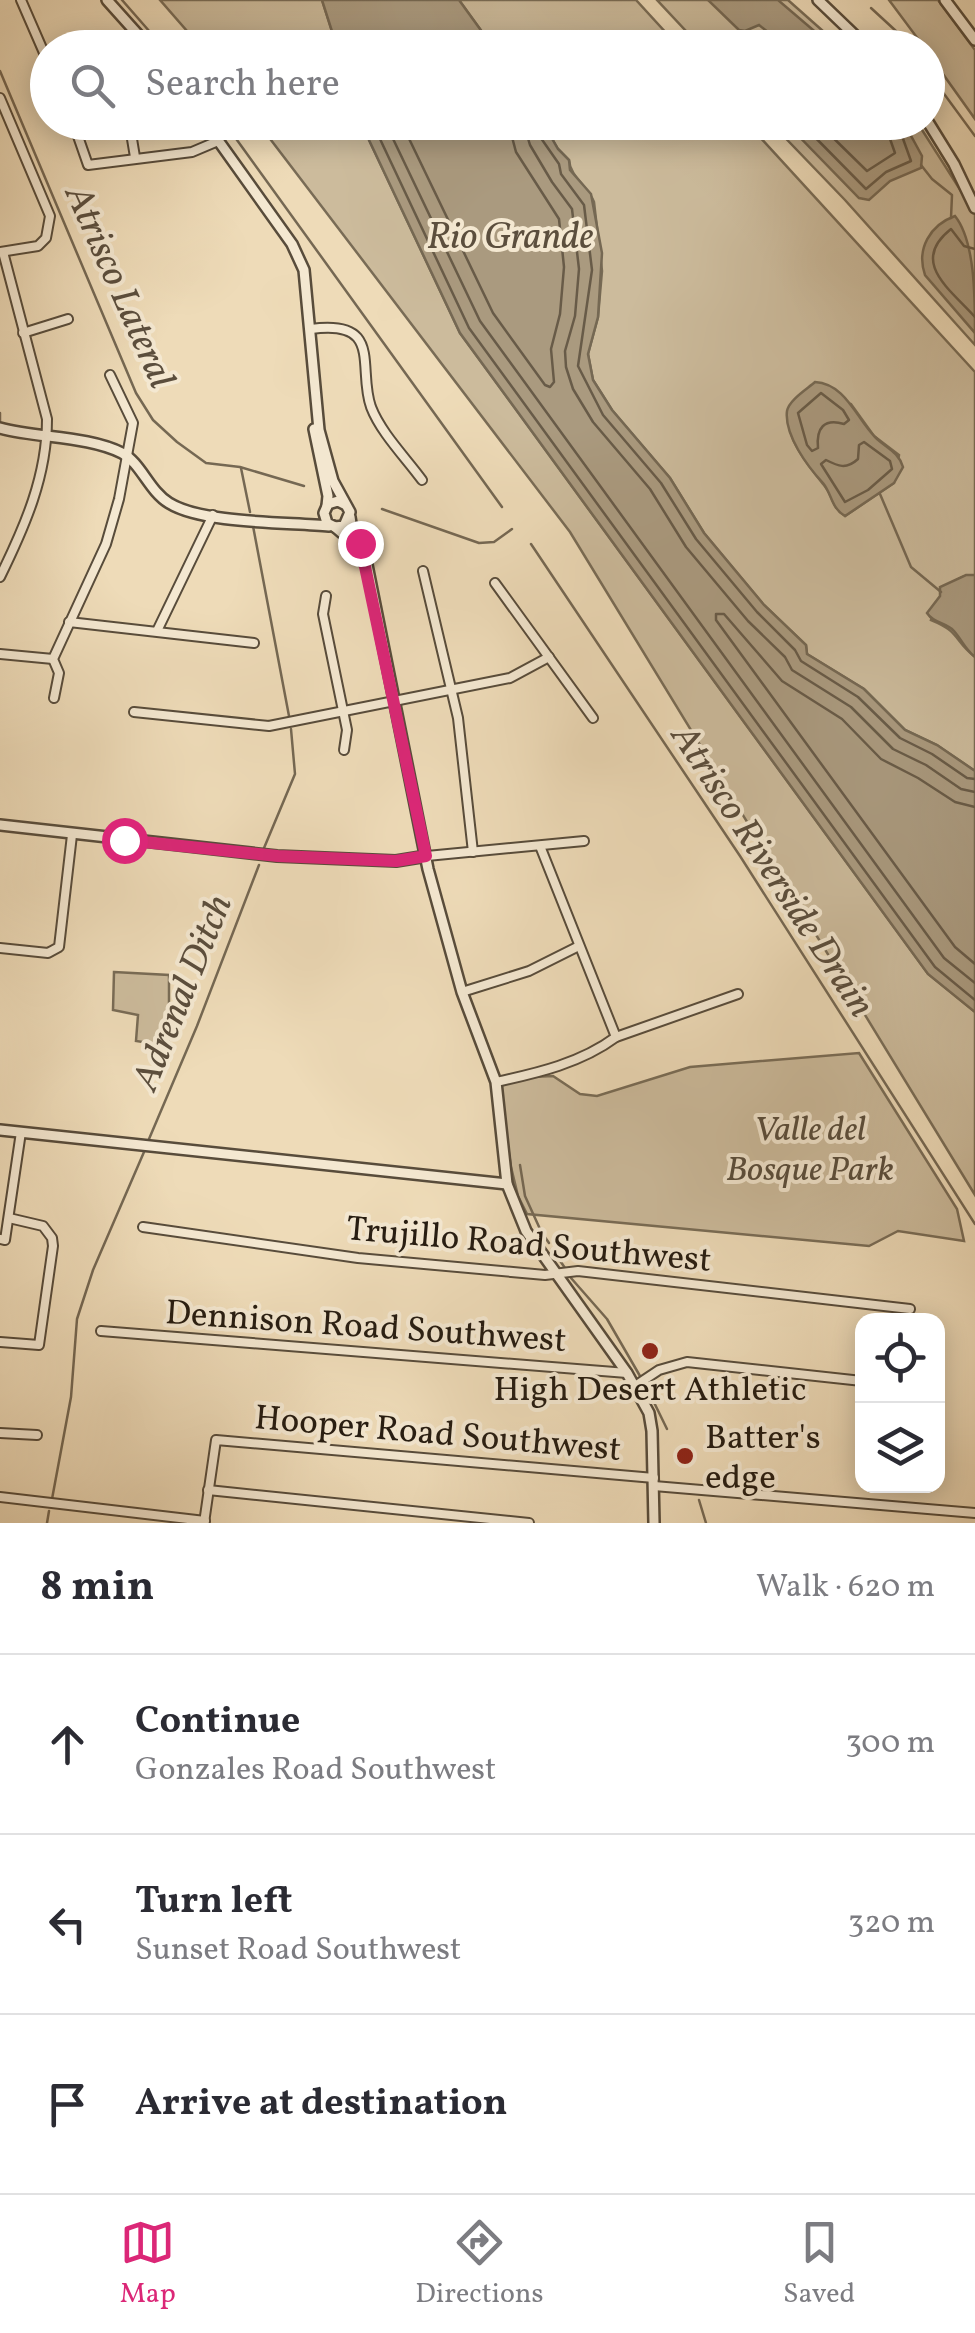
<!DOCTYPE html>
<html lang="en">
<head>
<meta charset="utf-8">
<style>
	body { margin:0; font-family:Vollkorn,serif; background:#f2f2f3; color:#2b2b33 }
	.controls { position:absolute; right:30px; bottom:30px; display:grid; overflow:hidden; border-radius:20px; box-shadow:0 5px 25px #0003 }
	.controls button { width:90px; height:90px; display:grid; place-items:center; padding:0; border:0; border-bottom:2px solid #e1e1e2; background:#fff; color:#2b2b33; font:50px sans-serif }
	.stop { position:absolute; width:30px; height:30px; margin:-22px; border:8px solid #db2777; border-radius:50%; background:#fff }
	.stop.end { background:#db2777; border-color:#fff; box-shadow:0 2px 10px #0008 }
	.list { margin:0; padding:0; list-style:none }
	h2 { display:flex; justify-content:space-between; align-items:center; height:130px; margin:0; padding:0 40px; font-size:42px }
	h2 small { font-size:32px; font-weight:400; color:#7c7c81 }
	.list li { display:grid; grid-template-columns:65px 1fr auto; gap:30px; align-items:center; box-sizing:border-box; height:180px; padding:0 40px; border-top:2px solid #e1e1e2 }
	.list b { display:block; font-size:38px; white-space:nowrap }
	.list p { margin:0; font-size:32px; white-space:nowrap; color:#7c7c81 }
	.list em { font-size:32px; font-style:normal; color:#7c7c81 }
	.icon { flex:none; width:55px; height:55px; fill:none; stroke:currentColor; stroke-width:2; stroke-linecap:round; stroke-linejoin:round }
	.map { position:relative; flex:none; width:975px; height:1523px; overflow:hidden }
	.search { position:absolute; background:#fff; box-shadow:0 5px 25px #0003; left:30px; right:30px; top:30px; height:110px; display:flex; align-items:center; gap:25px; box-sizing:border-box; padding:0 35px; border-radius:55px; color:#7c7c81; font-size:38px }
	.sheet { height:670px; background:#fff }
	nav { display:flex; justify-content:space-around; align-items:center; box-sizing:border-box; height:140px; border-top:2px solid #e1e1e2; background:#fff; font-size:28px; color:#7c7c81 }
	nav a { display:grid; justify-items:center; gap:5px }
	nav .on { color:#db2777 }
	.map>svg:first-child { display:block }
</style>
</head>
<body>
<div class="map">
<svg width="975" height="1523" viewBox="0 0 975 1523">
	<rect width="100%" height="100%" fill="#eedbb8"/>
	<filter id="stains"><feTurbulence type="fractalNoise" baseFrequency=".002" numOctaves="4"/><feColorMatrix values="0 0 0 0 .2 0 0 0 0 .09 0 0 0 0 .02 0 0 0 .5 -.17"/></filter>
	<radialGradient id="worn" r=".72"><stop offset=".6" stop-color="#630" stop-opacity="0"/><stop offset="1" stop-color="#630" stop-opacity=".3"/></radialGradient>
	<g fill="#ccbb9c" stroke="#796c56" stroke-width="2.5" fill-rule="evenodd">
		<path d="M 160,0 L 322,0 L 337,47 L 201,47 Z"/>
		<path d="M 459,0 L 636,0 L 679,47 L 493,47 Z"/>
		<path d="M 657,0 L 788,0 L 841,47 L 701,47 Z"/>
		<path d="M 889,0 L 938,0 L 975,50 L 975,119 L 928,53 L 928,48 L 924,47 Z"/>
		<path d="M 917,122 L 975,213 L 975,345 L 845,200 L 771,123 Z"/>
		<path d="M 258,123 L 361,123 L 460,333 L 928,974 L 975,1012 L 975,1195 L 570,532 Z"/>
		<path d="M 543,123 L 747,123 L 975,372 L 975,575 C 949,575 939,599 931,620 C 961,632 953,640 975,657 L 975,771 L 937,745 L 905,730 L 864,689 L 807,654 L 806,645 L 764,605 L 704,533 L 670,478 L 612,410 L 593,380 L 588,354 L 598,317 L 602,271 L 594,202 C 588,186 570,177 569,160 L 558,149 ZM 806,391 L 851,404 L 874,436 L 899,455 L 894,483 L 845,516 C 832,508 833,495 823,484 C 802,457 768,418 806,391 Z"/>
		<path d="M 114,972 L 169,975 L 169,1046 L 136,1041 L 138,1015 L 113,1010 Z"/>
		<path d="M 859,1053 L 957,1209 L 964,1241 L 898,1231 L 869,1246 L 527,1214 L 518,1196 L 511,1167 L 499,1085 L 532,1077 L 553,1076 L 580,1094 L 597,1096 L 690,1067 Z"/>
	</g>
	<g fill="#aa9a7f" stroke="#756853" stroke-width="2.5">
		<path d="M 322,0 L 459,0 L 493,47 L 337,47 Z"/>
		<path d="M 708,0 L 778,0 L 833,47 L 774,47 L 779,41 L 759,25 L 745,31 L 739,30 Z"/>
		<path d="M 361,123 L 543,123 L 558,149 L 569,160 L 570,170 L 591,194 L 602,253 L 598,317 L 588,354 L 593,380 L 612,410 L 670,478 L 704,533 L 764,605 L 806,645 L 807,654 L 864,689 L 905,730 L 937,745 L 975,771 L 975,1012 L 928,974 L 460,333 Z"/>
		<path d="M 786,123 L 904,123 L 922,156 L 921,168 L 890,181 L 869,200 L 859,198 Z"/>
		<path d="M 955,216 C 975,241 975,297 975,333 L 925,275 C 916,249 930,225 955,216 Z"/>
		<path d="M 815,382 C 846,384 856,418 875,437 C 886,448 898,451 903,467 L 894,483 L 845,516 C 831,508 832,494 823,483 C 808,467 784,435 787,411 C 789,400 807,389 815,382 Z"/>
		<path d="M 966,575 L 975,575 L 975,657 C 965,649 962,640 954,631 C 946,622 934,624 927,613 L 940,596 L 940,587 Z"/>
	</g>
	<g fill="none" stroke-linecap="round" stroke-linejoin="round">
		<g stroke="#685b48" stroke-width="2.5">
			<path d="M 372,122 L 469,328 L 935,967 L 975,1000"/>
			<path d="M 385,122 L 480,321 L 944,958 L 975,983"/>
			<path d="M 401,122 L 493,313 L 545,385 L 550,387 L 554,382 L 551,349 L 560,314 L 564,267 L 559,219 L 516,152 L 508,122"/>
			<path d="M 523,122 L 530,145 L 552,182 L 572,209 L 579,269 L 575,316 L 565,351 L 566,367 L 573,389 L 593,422 L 650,489 L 686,547 L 748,621 L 785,657 L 792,670 L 851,707 L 893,749 L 926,765 L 961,789 L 975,792"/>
			<path d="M 535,122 L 536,131 L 559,164 L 561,174 L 584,205 L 592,270 L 578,366 L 603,415 L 661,483 L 696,539 L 757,612 L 795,650 L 801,661 L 858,697 L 900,738 L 932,754 L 967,778 L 975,779"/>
			<path d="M 800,122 L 866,189 L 886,172 L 911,161 L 897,122"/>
			<path d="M 817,122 L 867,171 L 895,153 L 884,122"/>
			<path d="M 975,249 L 964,246 L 951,229 C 909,262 950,289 975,317"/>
			<path d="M 821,393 L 843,410 L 849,420 L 844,424 C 824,418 816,428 818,448 L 812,451 L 807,445 L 798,413 Z"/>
			<path d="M 864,442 L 890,461 L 892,469 L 868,490 L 845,502 L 821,464 L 826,460 C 838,466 846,470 858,459 L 859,445 Z"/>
			<path d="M 975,807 L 955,802 L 918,778 L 881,759 L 842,719 L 782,681 L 724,614 L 716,614 L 716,620 L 955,947 L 975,964"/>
		</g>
		<g stroke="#756853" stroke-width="2.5">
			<path d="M 122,0 L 164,48"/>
			<path d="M 871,8 L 896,31 L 909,48"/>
			<path d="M 0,71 L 136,393 L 153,420 L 177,442 L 206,463 L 240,467 L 304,486"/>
			<path d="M 928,72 L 975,136"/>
			<path d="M 224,122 L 502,507"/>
			<path d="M 921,165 L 932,179 L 952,195 L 951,218"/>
			<path d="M 0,413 L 0,421"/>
			<path d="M 241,468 L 250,512"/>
			<path d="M 880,494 L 911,567 L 941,592"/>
			<path d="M 382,509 L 479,543 L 494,542 L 512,529"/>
			<path d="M 253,526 L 289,716"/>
			<path d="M 531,544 L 740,856 L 975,1224"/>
			<path d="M 264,848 L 295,774 L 291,729"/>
			<path d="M 149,1139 L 197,1026 L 259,865"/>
			<path d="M 520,1165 L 525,1196 L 540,1229"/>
			<path d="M 542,1233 L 549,1243"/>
			<path d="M 552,1249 L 565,1268"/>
			<path d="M 571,1278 L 607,1319 L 640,1376"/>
			<path d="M 646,1386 L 667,1429"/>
			<path d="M 52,1499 L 71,1397 L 77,1319 L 93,1270 L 144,1152"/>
			<path d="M 699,1500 L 706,1523"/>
			<path d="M 47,1523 L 49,1511"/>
		</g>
		<g stroke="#584c3b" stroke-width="12">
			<g id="minor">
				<path d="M 21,0 L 48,62"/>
				<path d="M 0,98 L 50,216 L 46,238 L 38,246 L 0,252"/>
				<path d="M 73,122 L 88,165 L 192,152 L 218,141"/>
				<path d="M 132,139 L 135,157"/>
				<path d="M 311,329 C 384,319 357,368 371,407 C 381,433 406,458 422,480"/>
				<path d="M 23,333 L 68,319"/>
				<path d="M 423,571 L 458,718 L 473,852"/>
				<path d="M 0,577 C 25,526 47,476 47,419 L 3,252"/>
				<path d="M 495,583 L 593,718"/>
				<path d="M 326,596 L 323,614 L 347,730 L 344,750"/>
				<path d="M 69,622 L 254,643"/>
				<path d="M 157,631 L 213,515"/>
				<path d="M 0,654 L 53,659"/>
				<path d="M 54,698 L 59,673 L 53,659 L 106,544 L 119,499 L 133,423 L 110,375"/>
				<path d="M 134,712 L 269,726 L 510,678 L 549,657"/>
				<path d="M 540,846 L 616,1037"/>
				<path d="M 427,856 L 584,841"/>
				<path d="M 0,948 L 48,953 L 59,947 L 72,835"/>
				<path d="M 462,992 L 529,971 L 579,946"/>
				<path d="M 496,1082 C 538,1073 581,1063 616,1037 L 738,994"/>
				<path d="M 143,1227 L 358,1258 L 545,1275 L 578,1271 L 910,1309"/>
				<path d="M 0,1239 L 5,1240 L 21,1132"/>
				<path d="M 101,1331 L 627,1373"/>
				<path d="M 0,1342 L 39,1345 L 53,1246 L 52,1238 L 43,1226 L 9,1218"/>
				<path d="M 635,1386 L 659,1370 L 687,1362 L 862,1381"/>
				<path d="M 0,1433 L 37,1435"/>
				<path d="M 654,1486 L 975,1513"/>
				<path d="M 208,1490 L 529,1523"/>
				<path d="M 0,1497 L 205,1521"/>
				<path d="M 204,1523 L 216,1440 L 654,1478"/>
			</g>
		</g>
		<g stroke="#584c3b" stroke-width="14">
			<g id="tertiary">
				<path d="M 107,0 L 150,48"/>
				<path d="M 818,0 L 868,48"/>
				<path d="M 945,0 L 975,40"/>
				<path d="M 205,122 L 292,244 L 304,270 L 319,430 L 333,481 L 350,512 L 344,526 L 335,527 L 327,523 L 324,513 L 328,504 L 338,501 L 346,505"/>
				<path d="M 928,122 L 954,164 L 975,208"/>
				<path d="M 0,428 C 37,438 88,436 122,453 C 141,463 149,491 169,503 C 203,524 288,522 329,526"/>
				<path d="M 314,429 L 328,496 L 327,506"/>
				<path d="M 350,517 L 352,530 L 365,555 L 428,869 L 462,992 L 496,1082 L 507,1184 L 526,1231 L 627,1373 L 649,1413 L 652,1431 L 654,1523"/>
				<path d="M 335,527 L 348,538 L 365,564"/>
				<path d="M 0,825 L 277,856 L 396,861 L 427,856"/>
				<path d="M 0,1130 L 507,1184"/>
			</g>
		</g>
		<use href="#minor" stroke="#f4e8d1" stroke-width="8"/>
		<use href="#tertiary" stroke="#f4e8d1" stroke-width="9"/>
	</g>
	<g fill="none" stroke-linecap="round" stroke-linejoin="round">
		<path stroke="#db2777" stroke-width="12" d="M 124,840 L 278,856 L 396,861 L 426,856 L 360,543"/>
	</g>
	<g fill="#8f2418" stroke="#f4e8d1" stroke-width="4">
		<circle cx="650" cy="1351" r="10"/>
		<circle cx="685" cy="1456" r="10"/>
	</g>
	<g text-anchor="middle" stroke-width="8" stroke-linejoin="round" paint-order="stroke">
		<g font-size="35" font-style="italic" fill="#584c3b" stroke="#f4e8d1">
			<text x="810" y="1140">Valle del<tspan x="810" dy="40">Bosque Park</tspan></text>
		</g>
		<g font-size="35" fill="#261c11" stroke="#f4e8d1">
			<text transform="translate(529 1243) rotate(5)" y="12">Trujillo Road Southwest</text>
			<text transform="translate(366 1325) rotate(4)" y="12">Dennison Road Southwest</text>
			<text transform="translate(438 1432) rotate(5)" y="12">Hooper Road Southwest</text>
		</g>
		<g font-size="35" fill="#261c11" stroke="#f4e8d1">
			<text x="650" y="1400">High Desert Athletic</text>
			<text x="705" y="1448" text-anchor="start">Batter's<tspan x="705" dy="40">edge</tspan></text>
		</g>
		<g font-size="38" font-style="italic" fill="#5b4e3d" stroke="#f4e8d1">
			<text x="510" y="248">Rio Grande</text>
			<text transform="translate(121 286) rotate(66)" y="13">Atrisco Lateral</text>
			<text transform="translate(774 870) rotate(57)" y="13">Atrisco Riverside Drain</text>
			<text transform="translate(181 992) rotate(-68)" y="13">Adrenal Ditch</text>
		</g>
	</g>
	<rect width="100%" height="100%" filter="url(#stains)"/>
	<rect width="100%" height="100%" fill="url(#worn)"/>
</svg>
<div class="controls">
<button><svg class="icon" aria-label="locate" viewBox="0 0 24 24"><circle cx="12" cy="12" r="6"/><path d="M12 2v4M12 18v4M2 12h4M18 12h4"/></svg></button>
<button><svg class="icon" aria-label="layers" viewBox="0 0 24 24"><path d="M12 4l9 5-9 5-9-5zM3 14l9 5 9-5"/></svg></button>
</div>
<div class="stop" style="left:124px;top:840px"></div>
<div class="stop end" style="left:360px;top:543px"></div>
<div class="search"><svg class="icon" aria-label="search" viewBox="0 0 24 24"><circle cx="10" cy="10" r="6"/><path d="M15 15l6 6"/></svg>Search here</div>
</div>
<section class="sheet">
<h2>8 min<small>Walk · 620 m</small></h2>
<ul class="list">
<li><svg class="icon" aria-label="ahead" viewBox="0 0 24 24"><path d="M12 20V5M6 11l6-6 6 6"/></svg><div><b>Continue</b><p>Gonzales Road Southwest</p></div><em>300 m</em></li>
<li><svg class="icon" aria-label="left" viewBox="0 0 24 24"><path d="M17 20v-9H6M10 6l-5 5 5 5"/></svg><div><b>Turn left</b><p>Sunset Road Southwest</p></div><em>320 m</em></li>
<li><svg class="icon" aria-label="arrive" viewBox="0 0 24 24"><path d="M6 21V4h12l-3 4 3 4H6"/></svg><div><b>Arrive at destination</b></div></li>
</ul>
</section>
<nav>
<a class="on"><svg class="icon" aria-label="map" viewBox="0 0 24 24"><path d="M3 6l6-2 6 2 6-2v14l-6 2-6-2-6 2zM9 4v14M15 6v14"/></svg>Map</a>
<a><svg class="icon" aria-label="directions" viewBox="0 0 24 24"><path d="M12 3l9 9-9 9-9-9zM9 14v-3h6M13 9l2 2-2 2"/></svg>Directions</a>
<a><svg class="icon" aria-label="saved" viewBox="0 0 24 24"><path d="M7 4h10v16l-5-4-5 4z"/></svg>Saved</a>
</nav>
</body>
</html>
